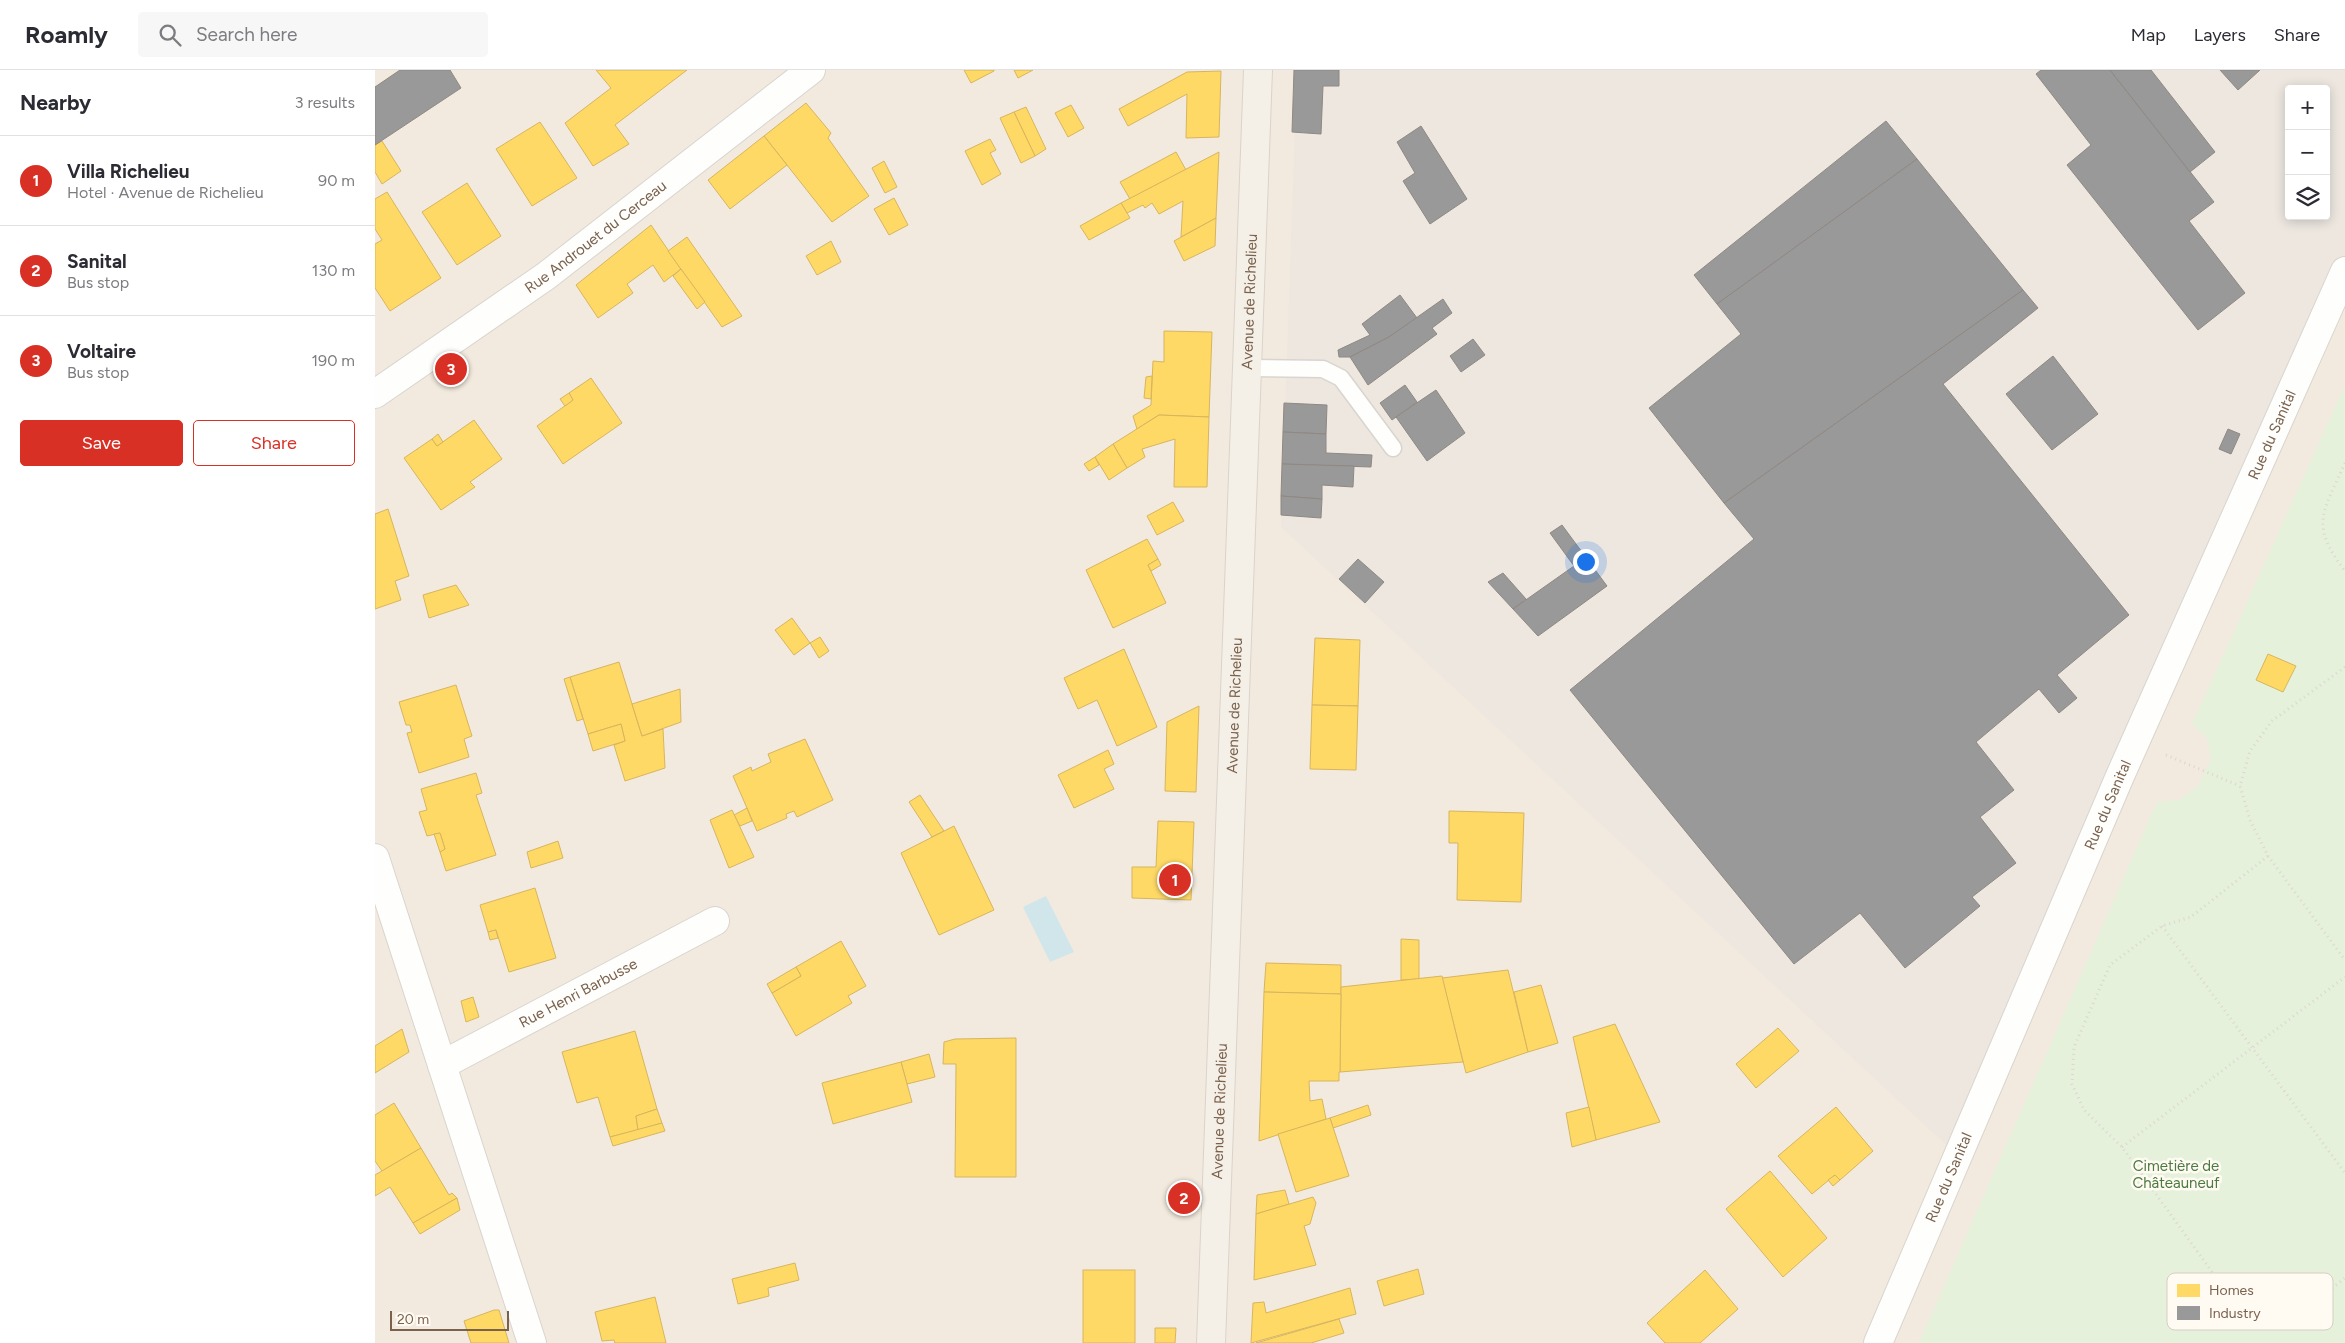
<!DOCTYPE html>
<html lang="en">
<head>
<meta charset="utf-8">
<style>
	body { margin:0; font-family:Figtree,sans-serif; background:#f7f7f7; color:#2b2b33 }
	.controls { position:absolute; right:15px; top:15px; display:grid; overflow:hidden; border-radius:5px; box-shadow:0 2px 12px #0003 }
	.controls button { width:45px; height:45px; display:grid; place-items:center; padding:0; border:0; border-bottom:1px solid #e1e1e2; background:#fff; color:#2b2b33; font:25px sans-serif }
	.scale { position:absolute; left:15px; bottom:12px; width:119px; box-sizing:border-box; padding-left:5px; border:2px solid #7a614c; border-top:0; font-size:14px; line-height:18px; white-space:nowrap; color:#7a614c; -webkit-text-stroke:4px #fffbf3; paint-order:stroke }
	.you { position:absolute; left:1210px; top:491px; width:18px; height:18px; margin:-12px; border:4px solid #fff; border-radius:50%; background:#1a73e8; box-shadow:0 0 0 8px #1a73e833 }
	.badge { display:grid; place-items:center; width:32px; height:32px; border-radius:50%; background:#d93025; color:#fff; font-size:16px; font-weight:700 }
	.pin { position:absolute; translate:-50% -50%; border:2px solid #fff; box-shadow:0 1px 5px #0006 }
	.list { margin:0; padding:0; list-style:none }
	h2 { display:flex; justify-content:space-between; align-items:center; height:65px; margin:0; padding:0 20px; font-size:21px }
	h2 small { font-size:16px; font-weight:400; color:#7c7c81 }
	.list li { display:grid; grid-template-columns:32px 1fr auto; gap:15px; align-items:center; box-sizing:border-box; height:90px; padding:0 20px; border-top:1px solid #e1e1e2 }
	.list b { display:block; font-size:19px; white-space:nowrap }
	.list p { margin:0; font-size:16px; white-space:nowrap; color:#7c7c81 }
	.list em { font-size:16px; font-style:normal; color:#7c7c81 }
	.actions { display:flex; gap:10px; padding:15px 20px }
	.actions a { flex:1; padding:11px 0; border:1px solid #d93025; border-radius:5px; text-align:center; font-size:18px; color:#d93025 }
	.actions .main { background:#d93025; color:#fff }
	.icon { flex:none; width:28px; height:28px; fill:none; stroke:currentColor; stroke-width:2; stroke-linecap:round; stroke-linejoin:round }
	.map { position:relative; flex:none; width:1970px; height:1273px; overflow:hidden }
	header { display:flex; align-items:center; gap:30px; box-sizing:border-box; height:70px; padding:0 25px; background:#fff; border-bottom:1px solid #e1e1e2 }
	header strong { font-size:24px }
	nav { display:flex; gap:28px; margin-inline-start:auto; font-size:18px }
	.search { width:350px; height:45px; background:#f7f7f7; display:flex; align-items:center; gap:12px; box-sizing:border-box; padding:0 18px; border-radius:5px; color:#7c7c81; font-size:19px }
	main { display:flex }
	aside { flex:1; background:#fff }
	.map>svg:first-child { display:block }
</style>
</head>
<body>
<header>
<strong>Roamly</strong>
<div class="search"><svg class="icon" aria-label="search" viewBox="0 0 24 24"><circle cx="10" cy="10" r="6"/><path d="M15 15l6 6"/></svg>Search here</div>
<nav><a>Map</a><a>Layers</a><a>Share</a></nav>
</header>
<main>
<aside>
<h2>Nearby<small>3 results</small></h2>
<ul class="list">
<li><span class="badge">1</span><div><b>Villa Richelieu</b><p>Hotel · Avenue de Richelieu</p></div><em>90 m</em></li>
<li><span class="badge">2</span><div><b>Sanital</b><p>Bus stop</p></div><em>130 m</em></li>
<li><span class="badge">3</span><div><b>Voltaire</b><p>Bus stop</p></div><em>190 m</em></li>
</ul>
<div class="actions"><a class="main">Save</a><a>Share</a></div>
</aside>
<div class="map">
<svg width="1970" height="1273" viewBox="0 0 1970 1273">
	<rect width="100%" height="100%" fill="#f9f7f0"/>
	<path fill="#f2eade" d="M 0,0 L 922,0 L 1970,218 L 1970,1273 L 0,1273 Z"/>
	<path fill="#ede7e0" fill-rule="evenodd" d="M 922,0 L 1970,0 L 1970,218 L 1583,1086 L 906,457 ZM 1914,19 L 1951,19 L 1951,146 L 1914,146 Z"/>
	<path fill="#e5f1db" d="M 1970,315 L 1970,1273 L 1544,1273 L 1782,732 L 1804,730 L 1823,716 L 1836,689 L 1832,668 L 1817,654 Z"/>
	<path fill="#d0e6ea" d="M 671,826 L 699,882 L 675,892 L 648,837 Z"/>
	<g fill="#ffd966" stroke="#d7b55e">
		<path d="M 221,0 L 312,0 L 240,55 L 254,74 L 218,96 L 190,53 L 236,18 Z"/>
		<path d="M 589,0 L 619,0 L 619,1 L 596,13 Z"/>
		<path d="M 639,0 L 658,0 L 643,8 Z"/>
		<path d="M 846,1 L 844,67 L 811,68 L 812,24 L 753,56 L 744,39 L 812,2 Z"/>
		<path d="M 431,33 L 456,63 L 453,68 L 494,126 L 457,152 L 389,66 Z"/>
		<path d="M 696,35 L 709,58 L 693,67 L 680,43 Z"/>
		<path d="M 651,37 L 671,79 L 660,86 L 639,42 Z"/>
		<path d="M 639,42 L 660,86 L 646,93 L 625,48 Z"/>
		<path d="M 165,52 L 202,108 L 157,136 L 121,79 Z"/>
		<path d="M 389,66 L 412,95 L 355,139 L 333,110 Z"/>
		<path d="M 615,69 L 621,80 L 615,83 L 626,104 L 607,115 L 590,81 Z"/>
		<path d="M 7,71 L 26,101 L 7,114 L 0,102 L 0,75 Z"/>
		<path d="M 801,82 L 811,100 L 755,129 L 745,112 Z"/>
		<path d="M 844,82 L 841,148 L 806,167 L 808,131 L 784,144 L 777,133 L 770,138 L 768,135 L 752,143 L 746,133 Z"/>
		<path d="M 509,91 L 522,117 L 510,123 L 497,98 Z"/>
		<path d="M 92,113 L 126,166 L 82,195 L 47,142 Z"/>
		<path d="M 12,122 L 66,208 L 15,241 L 0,218 L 0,174 L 7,170 L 0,159 L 0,129 Z"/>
		<path d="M 519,128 L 533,155 L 514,165 L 499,139 Z"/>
		<path d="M 746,133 L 755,148 L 714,170 L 705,156 Z"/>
		<path d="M 841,148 L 840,176 L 809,191 L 799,171 Z"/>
		<path d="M 276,155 L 306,199 L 289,212 L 278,195 L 252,214 L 258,223 L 223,248 L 201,215 Z"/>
		<path d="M 312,167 L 367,246 L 347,257 L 293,181 Z"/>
		<path d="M 456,171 L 466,192 L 442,205 L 431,186 Z"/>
		<path d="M 306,199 L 330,232 L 322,239 L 298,206 Z"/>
		<path d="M 789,261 L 837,262 L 834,347 L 784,345 L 762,359 L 758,346 L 776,335 L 778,291 L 789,292 Z"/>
		<path d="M 777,306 L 776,329 L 769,328 L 771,307 Z"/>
		<path d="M 216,308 L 247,353 L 188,394 L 162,356 L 198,330 L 194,323 Z"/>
		<path d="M 194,323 L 198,330 L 190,336 L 185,329 Z"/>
		<path d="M 784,345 L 834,347 L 832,417 L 799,417 L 800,369 L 767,379 L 770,387 L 752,398 L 738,374 Z"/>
		<path d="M 99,350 L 127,389 L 95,412 L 100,417 L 66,440 L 29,388 L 57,369 L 62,376 Z"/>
		<path d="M 63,364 L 68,372 L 62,376 L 57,369 Z"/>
		<path d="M 738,374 L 752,398 L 734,410 L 720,387 Z"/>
		<path d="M 720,387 L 724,395 L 714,401 L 709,394 Z"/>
		<path d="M 798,432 L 809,451 L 782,465 L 772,446 Z"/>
		<path d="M 13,439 L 34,506 L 20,511 L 26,530 L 0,539 L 0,444 Z"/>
		<path d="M 772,469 L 783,489 L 773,495 L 791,533 L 738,558 L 711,500 Z"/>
		<path d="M 783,489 L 786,495 L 776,501 L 773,495 Z"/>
		<path d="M 81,515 L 94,535 L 54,548 L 48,525 Z"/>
		<path d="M 417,548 L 435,573 L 419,585 L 400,560 Z"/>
		<path d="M 445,567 L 454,581 L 444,588 L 435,573 Z"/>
		<path d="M 940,568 L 985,570 L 983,636 L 937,635 Z"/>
		<path d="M 749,579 L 782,657 L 742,676 L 722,630 L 703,639 L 689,608 Z"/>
		<path d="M 1893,584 L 1921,596 L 1908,622 L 1881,610 Z"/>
		<path d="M 244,592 L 267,666 L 288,659 L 290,698 L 250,711 L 239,675 L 250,671 L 246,654 L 213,664 L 195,607 Z"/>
		<path d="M 195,607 L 208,649 L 202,651 L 189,609 Z"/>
		<path d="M 81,615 L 97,666 L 89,669 L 94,687 L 44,703 L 32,663 L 37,662 L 35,655 L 31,655 L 24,632 Z"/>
		<path d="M 305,619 L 306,652 L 267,666 L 257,634 Z"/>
		<path d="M 937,635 L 983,636 L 981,700 L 935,699 Z"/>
		<path d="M 824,636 L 821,722 L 790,721 L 792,652 Z"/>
		<path d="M 246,654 L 250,671 L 218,681 L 213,664 Z"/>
		<path d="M 430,669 L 458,730 L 422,747 L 419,741 L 411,744 L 412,748 L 382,761 L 358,706 L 376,697 L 377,701 L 396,692 L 393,684 Z"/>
		<path d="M 733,680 L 739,694 L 729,699 L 739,719 L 699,738 L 683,705 Z"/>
		<path d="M 101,703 L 107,723 L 101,725 L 121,785 L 71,801 L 65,782 L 70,779 L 65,763 L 52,766 L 44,742 L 52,740 L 46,719 Z"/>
		<path d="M 545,725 L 569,761 L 557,767 L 534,732 Z"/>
		<path d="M 372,738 L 377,751 L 365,756 L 359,745 Z"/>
		<path d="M 357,740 L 379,787 L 354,798 L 335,750 Z"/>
		<path d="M 1074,741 L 1149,743 L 1146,832 L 1082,830 L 1083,773 L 1074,773 Z"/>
		<path d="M 783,751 L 819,752 L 816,830 L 757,828 L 757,797 L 781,797 Z"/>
		<path d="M 579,756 L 619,840 L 564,865 L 526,783 Z"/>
		<path d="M 65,763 L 70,779 L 65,782 L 59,764 Z"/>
		<path d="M 183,771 L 188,788 L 156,798 L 152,782 Z"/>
		<path d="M 160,818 L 181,888 L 134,902 L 121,860 L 113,862 L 105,835 Z"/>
		<path d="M 121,860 L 123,868 L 115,870 L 113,862 Z"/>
		<path d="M 1026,869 L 1044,870 L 1044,909 L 1026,910 Z"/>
		<path d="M 466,871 L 491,916 L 473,926 L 477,933 L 421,966 L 397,923 L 426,906 L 421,897 Z"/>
		<path d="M 891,893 L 966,895 L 966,924 L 889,922 Z"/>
		<path d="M 421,897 L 426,906 L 397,923 L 392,914 Z"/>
		<path d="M 1133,900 L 1153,982 L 1091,1003 L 1067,908 Z"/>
		<path d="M 1067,906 L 1088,992 L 965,1002 L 966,917 Z"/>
		<path d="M 1166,915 L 1183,973 L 1153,982 L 1139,922 Z"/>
		<path d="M 889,922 L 966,924 L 965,1002 L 964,1002 L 964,1011 L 934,1011 L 935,1031 L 947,1029 L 951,1049 L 884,1071 Z"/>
		<path d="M 98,927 L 104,947 L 91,952 L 86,931 Z"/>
		<path d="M 1240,954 L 1285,1052 L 1221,1070 L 1198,967 Z"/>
		<path d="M 1403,958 L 1424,981 L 1381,1018 L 1361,994 Z"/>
		<path d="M 27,959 L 34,982 L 0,1003 L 0,976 Z"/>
		<path d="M 260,961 L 282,1039 L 261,1046 L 263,1060 L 235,1067 L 223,1027 L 202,1033 L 187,982 Z"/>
		<path d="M 641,968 L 641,1107 L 580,1107 L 581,994 L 568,994 L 569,972 L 580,969 Z"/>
		<path d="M 554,984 L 560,1007 L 532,1014 L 526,992 Z"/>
		<path d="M 526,992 L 537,1032 L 458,1054 L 447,1013 Z"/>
		<path d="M 19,1033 L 46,1078 L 7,1101 L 0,1091 L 0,1045 Z"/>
		<path d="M 993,1035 L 996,1045 L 958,1058 L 955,1048 Z"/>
		<path d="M 1214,1037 L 1221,1070 L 1197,1077 L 1191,1043 Z"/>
		<path d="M 1461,1037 L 1498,1081 L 1465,1110 L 1460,1105 L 1437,1124 L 1403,1086 Z"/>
		<path d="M 282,1039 L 287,1053 L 263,1060 L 261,1046 Z"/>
		<path d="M 955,1048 L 974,1106 L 921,1122 L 903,1064 Z"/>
		<path d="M 287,1053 L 290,1061 L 238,1076 L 235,1067 Z"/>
		<path d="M 46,1078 L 74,1125 L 77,1123 L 82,1128 L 38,1153 L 15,1117 L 0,1126 L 0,1105 Z"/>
		<path d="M 1395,1101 L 1452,1168 L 1408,1207 L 1351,1139 Z"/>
		<path d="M 1460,1105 L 1465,1110 L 1458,1116 L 1453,1110 Z"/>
		<path d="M 910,1120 L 914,1134 L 881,1144 L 882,1125 Z"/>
		<path d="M 938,1127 L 941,1133 L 935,1154 L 929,1156 L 941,1195 L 879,1210 L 881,1144 Z"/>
		<path d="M 82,1128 L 85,1140 L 45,1164 L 38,1153 Z"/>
		<path d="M 420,1193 L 424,1210 L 393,1218 L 394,1226 L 363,1234 L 357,1209 Z"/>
		<path d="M 1043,1199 L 1049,1224 L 1009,1236 L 1002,1211 Z"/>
		<rect x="708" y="1200" width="52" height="73"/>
		<path d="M 1330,1200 L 1363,1239 L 1325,1273 L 1290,1273 L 1272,1253 Z"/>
		<path d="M 975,1218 L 981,1244 L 876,1273 L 878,1233 L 889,1232 L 891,1243 Z"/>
		<path d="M 280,1227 L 291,1273 L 240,1273 L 239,1270 L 227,1271 L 220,1242 Z"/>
		<path d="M 119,1240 L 124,1240 L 134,1273 L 96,1273 L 89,1251 Z"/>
		<path d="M 964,1249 L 969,1263 L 936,1273 L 881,1273 Z"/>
		<path d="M 780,1258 L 801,1258 L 800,1273 L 780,1273 Z"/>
	</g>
	<g fill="#999" stroke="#908882">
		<path d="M 25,0 L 75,0 L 86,18 L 0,75 L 0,17 Z"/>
		<path d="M 919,0 L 964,0 L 964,16 L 948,16 L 946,64 L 917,62 Z"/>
		<path d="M 1666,0 L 1735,0 L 1839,132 L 1814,151 L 1870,223 L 1823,260 L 1692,95 L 1716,75 L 1661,4 Z"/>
		<path d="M 1735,0 L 1776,0 L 1840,82 L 1815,102 Z"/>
		<path d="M 1845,0 L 1885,0 L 1863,20 Z"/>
		<path d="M 1511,51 L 1542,89 L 1342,234 L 1319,205 Z"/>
		<path d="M 1046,56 L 1092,129 L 1055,154 L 1028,111 L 1040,103 L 1022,72 Z"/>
		<path d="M 1542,89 L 1648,220 L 1349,433 L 1274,338 L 1366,264 L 1342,234 Z"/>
		<path d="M 1648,220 L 1663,238 L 1568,314 L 1754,545 L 1682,605 L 1702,628 L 1684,643 L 1664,619 L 1601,672 L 1639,720 L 1605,747 L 1641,793 L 1597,827 L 1605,836 L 1530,898 L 1485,843 L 1419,894 L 1195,620 L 1379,469 L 1349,433 Z"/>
		<path d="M 1025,225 L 1042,248 L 1014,267 L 975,287 L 964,287 L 963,280 L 995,265 L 987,254 Z"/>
		<path d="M 1068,229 L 1077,243 L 1057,258 L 1062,264 L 993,315 L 975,287 L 1014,267 Z"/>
		<path d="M 1098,269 L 1110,285 L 1086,302 L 1075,286 Z"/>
		<path d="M 1678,286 L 1723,344 L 1677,380 L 1631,324 Z"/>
		<path d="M 1030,315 L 1042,332 L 1017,350 L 1005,333 Z"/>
		<path d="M 1061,320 L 1090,363 L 1052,391 L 1021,347 Z"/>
		<path d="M 909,333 L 952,335 L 951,364 L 908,362 Z"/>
		<path d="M 1853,359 L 1865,364 L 1856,384 L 1844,379 Z"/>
		<path d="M 908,362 L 951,364 L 951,383 L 997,385 L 996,397 L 907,394 Z"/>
		<path d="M 907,394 L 979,396 L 978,417 L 947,415 L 947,429 L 906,426 Z"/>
		<path d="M 906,426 L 947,429 L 946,448 L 906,445 Z"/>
		<path d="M 1187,455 L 1232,516 L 1163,566 L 1138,539 L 1199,496 L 1175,463 Z"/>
		<path d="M 983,489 L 1009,512 L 990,533 L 964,509 Z"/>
		<path d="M 1128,503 L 1151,529 L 1138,539 L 1113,512 Z"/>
	</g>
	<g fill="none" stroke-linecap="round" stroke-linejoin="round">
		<g stroke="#d9d4ce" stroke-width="19">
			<path id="lane" d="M 873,298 L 948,299 L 966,308 L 1018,378"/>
		</g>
		<g stroke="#d9d4ce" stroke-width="30">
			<g id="street">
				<path id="s1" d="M 0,324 L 171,206 L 436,0"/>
				<path d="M 0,788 L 157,1273"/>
				<path id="s2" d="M 67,995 L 340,851"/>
				<path id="s3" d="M 1503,1273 L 1745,706 L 1970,201"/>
			</g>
		</g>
		<g stroke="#dad3cb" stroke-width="30">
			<g id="primary">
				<path id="s4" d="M 836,1273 L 883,0"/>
			</g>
		</g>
		<g stroke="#dcd6d0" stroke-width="3" stroke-dasharray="1 4" stroke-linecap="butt">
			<path d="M 1970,393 C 1948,443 1934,454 1970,501"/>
			<path d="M 1970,597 L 1897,651 L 1875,681 L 1865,716 L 1875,750 L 1893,786 L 1970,890"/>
			<path d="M 1791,685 L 1865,716"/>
			<path d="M 1893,786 L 1816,847 L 1787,856 L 1735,895 L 1699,977 L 1697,1014 L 1709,1040 L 1747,1077 L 1863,1238 C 1870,1241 1877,1245 1884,1247 C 1916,1257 1947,1226 1970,1208"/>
			<path d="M 1787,856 L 1970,1103"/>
			<path d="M 1747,1077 L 1970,907"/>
		</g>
		<use href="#lane" stroke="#fefefd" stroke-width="16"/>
		<use href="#street" stroke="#fefefd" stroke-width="28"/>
		<use href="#primary" stroke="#f4f0e8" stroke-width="28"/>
	</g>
	<g text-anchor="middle" stroke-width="5" stroke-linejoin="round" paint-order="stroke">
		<g font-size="15" fill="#7a614c" stroke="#fffbf3">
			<text dy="5" stroke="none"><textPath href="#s1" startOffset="271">Rue Androuet du Cerceau</textPath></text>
			<text dy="5" stroke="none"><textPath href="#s4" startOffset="1042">Avenue de Richelieu</textPath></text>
			<text dy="5" stroke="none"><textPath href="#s3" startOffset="990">Rue du Sanital</textPath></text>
			<text dy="5" stroke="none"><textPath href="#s4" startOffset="638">Avenue de Richelieu</textPath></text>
			<text dy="5" stroke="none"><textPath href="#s3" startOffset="585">Rue du Sanital</textPath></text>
			<text dy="5" stroke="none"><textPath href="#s2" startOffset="154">Rue Henri Barbusse</textPath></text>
			<text dy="5" stroke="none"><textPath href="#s4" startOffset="232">Avenue de Richelieu</textPath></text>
			<text dy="5" stroke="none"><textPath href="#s3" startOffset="180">Rue du Sanital</textPath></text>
		</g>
		<g font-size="15" fill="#4c7a41" stroke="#fffbf3">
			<text x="1801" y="1101">Cimetière de<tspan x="1801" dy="17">Châteauneuf</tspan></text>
		</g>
	</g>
	<rect x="1792" y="1203" width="166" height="57" rx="8" fill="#fffbf3" stroke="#d7cdc1" stroke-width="1"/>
	<rect x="1802" y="1214" width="23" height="13" fill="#ffd966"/>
	<rect x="1802" y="1236" width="23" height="14" fill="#999"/>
	<g font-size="14" fill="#7a614c">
		<text x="1834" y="1225">Homes</text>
		<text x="1834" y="1248">Industry</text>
	</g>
</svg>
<div class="controls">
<button>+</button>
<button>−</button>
<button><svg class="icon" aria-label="layers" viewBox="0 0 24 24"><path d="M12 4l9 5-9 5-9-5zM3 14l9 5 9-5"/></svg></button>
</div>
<div class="scale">20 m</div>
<div class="you"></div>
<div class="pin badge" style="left:800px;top:810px">1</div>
<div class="pin badge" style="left:809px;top:1128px">2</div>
<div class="pin badge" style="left:76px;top:299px">3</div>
</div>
</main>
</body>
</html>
